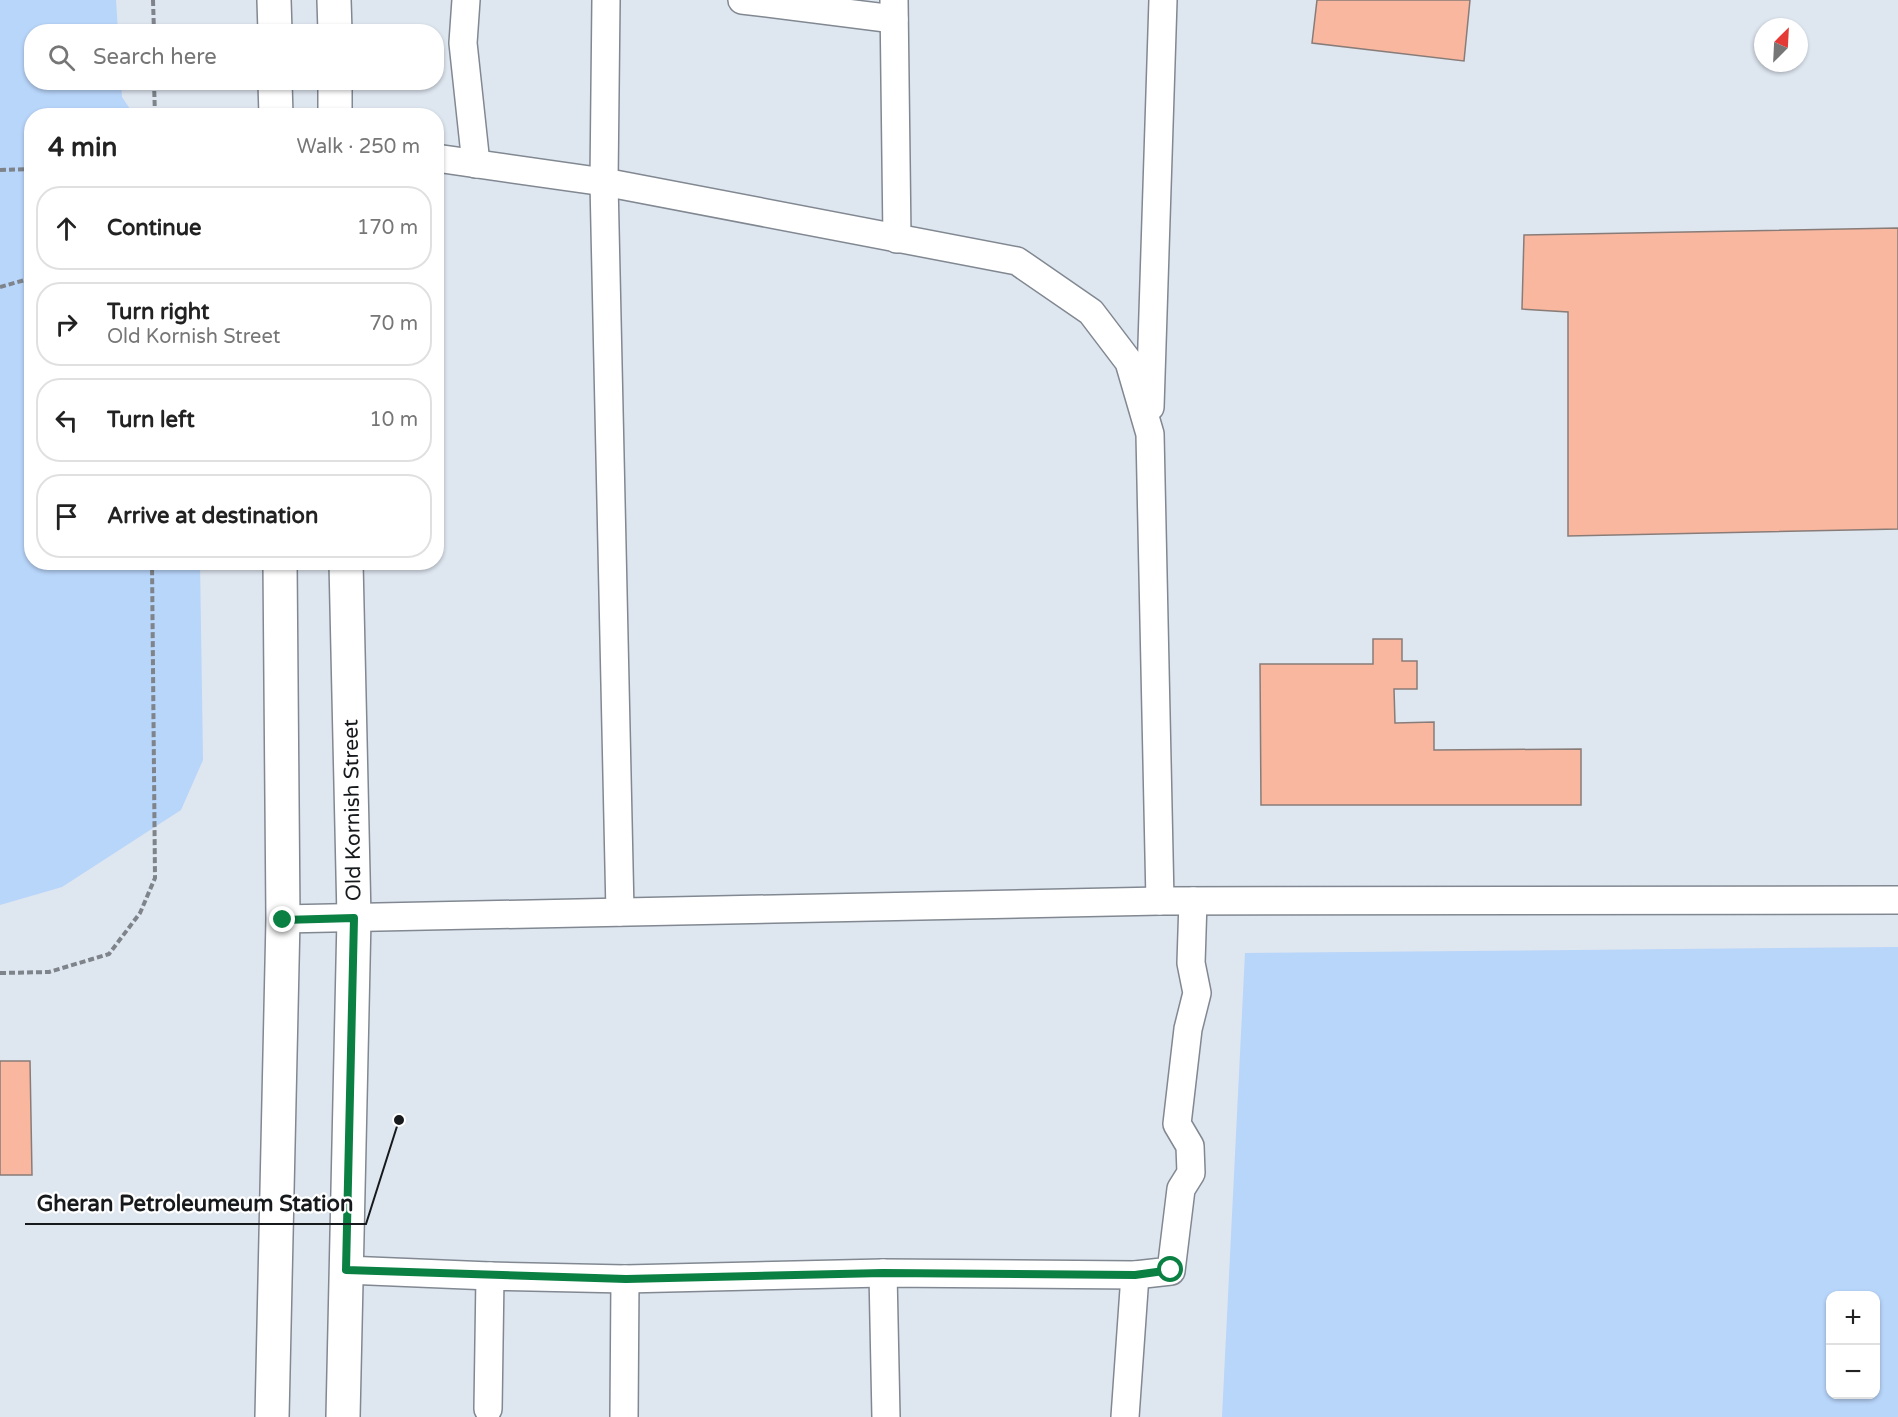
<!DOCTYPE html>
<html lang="en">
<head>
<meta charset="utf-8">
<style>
	body { margin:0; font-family:"Varela Round",sans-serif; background:#f6f6f6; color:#222 }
	.controls { position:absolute; right:18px; bottom:18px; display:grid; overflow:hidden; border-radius:12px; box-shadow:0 2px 4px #0004 }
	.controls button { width:54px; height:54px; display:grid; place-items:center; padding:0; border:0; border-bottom:2px solid #e0e0e0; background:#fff; color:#222; font:30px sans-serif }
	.compass { position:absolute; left:1754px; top:18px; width:54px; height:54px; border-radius:50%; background:#fff; box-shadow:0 2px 4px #0004; rotate:24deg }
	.stop { position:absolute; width:18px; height:18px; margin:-14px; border:4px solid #0b8043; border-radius:50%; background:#fff }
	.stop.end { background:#0b8043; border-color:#fff; box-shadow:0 2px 6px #0008 }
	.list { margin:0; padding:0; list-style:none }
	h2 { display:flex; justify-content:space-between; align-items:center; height:78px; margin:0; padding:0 24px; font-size:26px }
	h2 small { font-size:20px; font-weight:400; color:#767676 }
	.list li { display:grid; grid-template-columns:39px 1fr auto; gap:18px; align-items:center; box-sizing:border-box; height:84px; margin:0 12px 12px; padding:0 12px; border:2px solid #e0e0e0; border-radius:24px }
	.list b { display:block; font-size:22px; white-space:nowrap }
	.list p { margin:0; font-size:20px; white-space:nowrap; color:#767676 }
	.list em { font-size:20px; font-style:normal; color:#767676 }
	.icon { flex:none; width:33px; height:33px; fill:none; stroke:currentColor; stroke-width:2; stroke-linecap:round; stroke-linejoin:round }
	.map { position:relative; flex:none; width:1898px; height:1417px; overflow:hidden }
	.search { position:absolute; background:#fff; box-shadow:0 2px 4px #0004; left:24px; top:24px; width:420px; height:66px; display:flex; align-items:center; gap:15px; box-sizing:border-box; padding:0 21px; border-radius:24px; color:#767676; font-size:22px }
	.panel { position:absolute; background:#fff; box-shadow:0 2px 4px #0004; left:24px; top:108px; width:420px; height:462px; border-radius:24px }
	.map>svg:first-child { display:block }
</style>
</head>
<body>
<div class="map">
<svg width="1898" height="1417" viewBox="0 0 1898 1417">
	<rect width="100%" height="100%" fill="#dee6f0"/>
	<g fill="#b8d5fa" fill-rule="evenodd">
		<path d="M 0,0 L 116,0 L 118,31 L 32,32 L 32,82 L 121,83 L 122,97 L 134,115 L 32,116 L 32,562 L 200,563 L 203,760 L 181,810 L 62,887 L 0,905 Z"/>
		<path d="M 1898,947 L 1898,1417 L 1222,1417 L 1245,953 ZM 1830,1296 L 1876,1296 L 1876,1394 L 1830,1394 Z"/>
	</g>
	<g fill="#f9b79f" stroke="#887c78" stroke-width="1.5">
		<path d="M 1317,0 L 1470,0 L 1464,61 L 1312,43 Z"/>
		<path d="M 1898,228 L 1898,529 L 1568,536 L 1568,312 L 1522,309 L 1524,235 Z"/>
		<path d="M 1373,639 L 1402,639 L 1402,661 L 1417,661 L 1417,689 L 1394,689 L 1395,723 L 1434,722 L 1434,750 L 1581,749 L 1581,805 L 1261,805 L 1260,664 L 1373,664 Z"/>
		<path d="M 0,1061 L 30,1061 L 32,1175 L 0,1175 Z"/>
	</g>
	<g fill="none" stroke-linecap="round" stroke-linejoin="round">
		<g stroke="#818891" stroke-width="30">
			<g id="street">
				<path d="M 466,0 L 463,43 L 476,164"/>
				<path d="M 606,0 L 604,182 L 620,912"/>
				<path d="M 742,0 L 894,19"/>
				<path d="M 894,0 L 897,239"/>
				<path d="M 436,158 L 604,182 L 1017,261 L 1091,312 L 1129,362 L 1150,434 L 1160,901"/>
				<path d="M 1150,407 L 1163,0"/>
				<path d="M 283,919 L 1160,901 L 1898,900"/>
				<path d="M 346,1270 L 490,1276"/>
				<path d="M 883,1273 L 886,1417"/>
				<path d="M 488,1409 L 490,1276 L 625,1279 L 883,1273 L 1135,1275 L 1171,1271 L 1181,1189 L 1191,1173 L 1190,1146 L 1177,1124 L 1188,1029 L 1197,993 L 1191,963 L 1193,901"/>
				<path d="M 624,1417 L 625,1279"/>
				<path d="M 1125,1417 L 1135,1275"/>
			</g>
		</g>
		<g stroke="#818891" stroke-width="36">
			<g id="primary">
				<path d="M 274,0 L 275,32"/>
				<path d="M 334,0 L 335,32"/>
				<path d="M 275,82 L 276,116"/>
				<path d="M 335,82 L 335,116"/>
				<path d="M 272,1417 L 283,919 L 280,562"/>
				<path d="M 343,1417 L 354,918 L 346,562"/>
			</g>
		</g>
		<g stroke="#7e848a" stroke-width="4" stroke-dasharray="6 3" stroke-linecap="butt">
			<path d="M 153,0 L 154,32"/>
			<path d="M 154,82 L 155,116"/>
			<path d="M 0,170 L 32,169"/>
			<path d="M 0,287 L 32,278"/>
			<path d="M 0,973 L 49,972 L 109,954 L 140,913 L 155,878 L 152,562"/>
		</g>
		<use href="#street" stroke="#fff" stroke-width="27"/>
		<use href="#primary" stroke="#fff" stroke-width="33"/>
	</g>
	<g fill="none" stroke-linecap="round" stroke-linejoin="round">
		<path stroke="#0b8043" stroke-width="8" d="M 283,920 L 354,918 L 346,1270 L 626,1279 L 883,1273 L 1135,1275 L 1171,1270"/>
	</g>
	<g text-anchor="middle" stroke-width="4.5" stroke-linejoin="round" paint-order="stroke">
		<g font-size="21" fill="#171a1d" stroke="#fff">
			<text transform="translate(352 810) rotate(-91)" y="7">Old Kornish Street</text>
		</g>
	</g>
	<path fill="none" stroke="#171a1d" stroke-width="2" d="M399 1120L366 1224H25"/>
	<circle fill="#171a1d" stroke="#fff" stroke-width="2" cx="399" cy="1120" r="6"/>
	<g font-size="22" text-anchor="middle" font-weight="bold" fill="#171a1d" stroke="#fff" stroke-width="4.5" stroke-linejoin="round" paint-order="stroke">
		<text x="195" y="1211">Gheran Petroleumeum Station</text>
	</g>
</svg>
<div class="controls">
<button>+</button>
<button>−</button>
</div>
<svg class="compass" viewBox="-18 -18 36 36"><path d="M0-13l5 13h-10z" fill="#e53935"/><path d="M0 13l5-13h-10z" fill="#767676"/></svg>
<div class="stop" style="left:1171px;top:1270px"></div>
<div class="stop end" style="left:283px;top:920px"></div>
<div class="search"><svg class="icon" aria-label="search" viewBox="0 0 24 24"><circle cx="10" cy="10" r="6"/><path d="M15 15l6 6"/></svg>Search here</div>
<section class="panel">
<h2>4 min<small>Walk · 250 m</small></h2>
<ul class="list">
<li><svg class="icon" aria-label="ahead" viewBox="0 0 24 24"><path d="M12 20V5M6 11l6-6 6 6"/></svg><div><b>Continue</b></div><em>170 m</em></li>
<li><svg class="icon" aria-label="right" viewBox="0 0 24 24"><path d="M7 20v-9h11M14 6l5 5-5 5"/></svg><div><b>Turn right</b><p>Old Kornish Street</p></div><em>70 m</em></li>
<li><svg class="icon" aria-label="left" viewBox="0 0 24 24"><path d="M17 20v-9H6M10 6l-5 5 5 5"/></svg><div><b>Turn left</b></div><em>10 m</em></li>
<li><svg class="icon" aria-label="arrive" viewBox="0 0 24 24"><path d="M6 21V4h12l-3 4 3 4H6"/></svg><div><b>Arrive at destination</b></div></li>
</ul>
</section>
</div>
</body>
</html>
